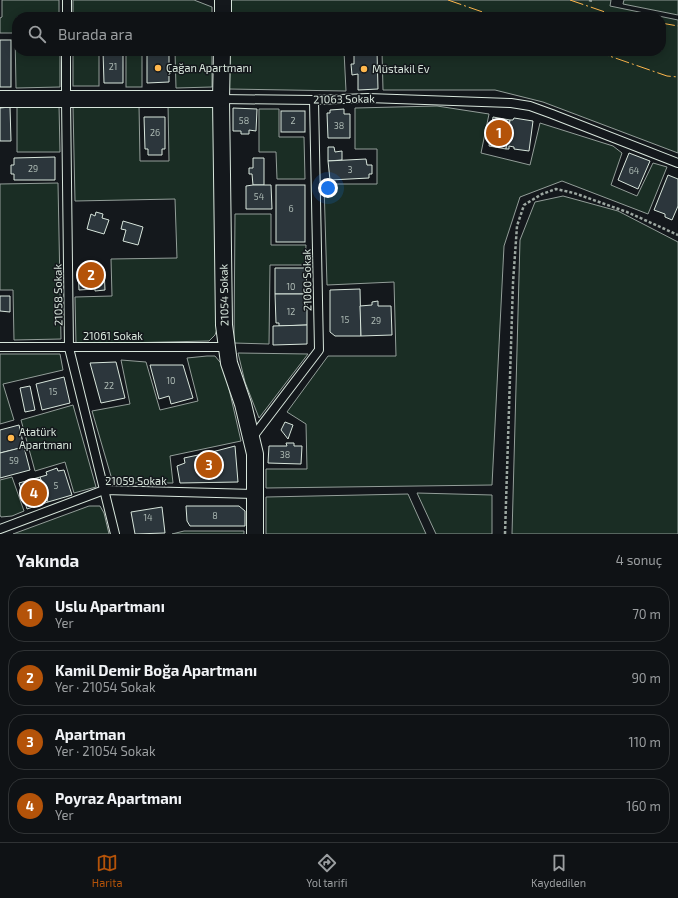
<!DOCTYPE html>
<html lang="tr">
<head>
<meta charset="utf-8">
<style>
	body { margin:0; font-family:"Exo 2",sans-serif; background:#1d2022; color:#f1f3f6 }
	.you { position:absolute; left:328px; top:188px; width:14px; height:14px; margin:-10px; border:3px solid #fff; border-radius:50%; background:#1a73e8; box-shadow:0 0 0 6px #1a73e833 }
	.badge { display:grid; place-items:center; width:26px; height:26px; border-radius:50%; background:#b45309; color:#fff; font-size:13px; font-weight:700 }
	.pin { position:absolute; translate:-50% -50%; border:2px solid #fff; box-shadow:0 1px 4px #0006 }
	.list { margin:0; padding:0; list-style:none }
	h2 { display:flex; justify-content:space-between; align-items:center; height:52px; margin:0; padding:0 16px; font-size:17px }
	h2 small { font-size:13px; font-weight:400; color:#9b9ea0 }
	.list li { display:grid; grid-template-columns:26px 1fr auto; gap:12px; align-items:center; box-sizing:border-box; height:56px; margin:0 8px 8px; padding:0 8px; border:1px solid #2f3234; border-radius:16px }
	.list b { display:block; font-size:15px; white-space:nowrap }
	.list p { margin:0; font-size:13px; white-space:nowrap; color:#9b9ea0 }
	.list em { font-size:13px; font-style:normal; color:#9b9ea0 }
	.icon { flex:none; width:22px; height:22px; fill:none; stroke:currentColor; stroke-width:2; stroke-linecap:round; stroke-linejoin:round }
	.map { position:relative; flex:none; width:678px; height:534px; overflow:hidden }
	.search { position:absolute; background:#0f1215; box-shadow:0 2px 10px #0003; left:12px; right:12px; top:12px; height:44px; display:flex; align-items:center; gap:10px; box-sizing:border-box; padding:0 14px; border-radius:16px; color:#9b9ea0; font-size:15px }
	.sheet { height:308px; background:#0f1215 }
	nav { display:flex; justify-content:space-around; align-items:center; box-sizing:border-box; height:56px; border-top:1px solid #2f3234; background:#0f1215; font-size:11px; color:#9b9ea0 }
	nav a { display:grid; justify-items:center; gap:2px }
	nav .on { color:#b45309 }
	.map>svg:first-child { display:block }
</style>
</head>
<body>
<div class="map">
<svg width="678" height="534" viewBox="0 0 678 534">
	<rect width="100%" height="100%" fill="#14181c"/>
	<g fill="#1a2d24" stroke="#939e99">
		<path d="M 2,0 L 59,0 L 59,17 L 17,17 L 17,51 L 60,51 L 60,87 L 16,88 L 15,33 L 0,33 L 0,18 L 2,17 Z"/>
		<path d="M 73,0 L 194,0 L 212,7 L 212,17 L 73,17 Z"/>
		<path d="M 231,0 L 611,0 L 610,6 L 678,20 L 678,153 L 543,102 L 495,90 L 383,90 L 382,51 L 661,51 L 661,17 L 230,17 Z"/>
		<path d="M 624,0 L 678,0 L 678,15 L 623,4 Z"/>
		<rect x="73" y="51" width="26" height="35"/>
		<rect x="126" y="51" width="16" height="36"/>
		<path d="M 175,51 L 212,51 L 212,87 L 176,88 Z"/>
		<path d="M 230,51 L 344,51 L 346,91 L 229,89 Z"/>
		<path d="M 168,104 L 213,104 L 218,326 L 215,335 L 209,341 L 76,344 L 75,297 L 112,296 L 111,259 L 177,258 L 175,199 L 75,201 L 73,107 L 139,105 L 140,161 L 169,161 Z"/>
		<path d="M 17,105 L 59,105 L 60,152 L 17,152 Z"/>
		<path d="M 437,106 L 489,114 L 481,153 L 530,165 L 540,123 L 613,146 L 622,153 L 611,185 L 637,196 L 653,163 L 667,167 L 648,214 L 562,181 L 520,197 L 504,246 L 492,485 L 266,488 L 266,469 L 307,469 L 306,424 L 287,412 L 328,356 L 396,356 L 394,282 L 327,285 L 324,184 L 377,184 L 377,149 L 355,149 L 355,108 Z"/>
		<path d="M 259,109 L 279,109 L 279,137 L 304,137 L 305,179 L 277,179 L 276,152 L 259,152 Z"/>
		<path d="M 58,183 L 61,339 L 14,340 L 13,290 L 0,290 L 0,184 Z"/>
		<path d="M 563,196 L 618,211 L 678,242 L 678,534 L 512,534 L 520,240 L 535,202 Z"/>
		<path d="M 235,214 L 271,214 L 271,245 L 306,245 L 305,265 L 270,265 L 269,344 L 234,343 Z"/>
		<path d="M 238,353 L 308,354 L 259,418 L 245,382 Z"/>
		<path d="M 0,354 L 60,354 L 63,370 L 3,384 L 14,420 L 0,424 Z"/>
		<path d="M 207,356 L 215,356 L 224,367 L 241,441 L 170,456 L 173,483 L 113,483 L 92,411 L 130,404 L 121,360 L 146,362 L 160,410 L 198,401 L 187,358 Z"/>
		<path d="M 73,405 L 96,487 L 74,493 L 65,462 L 35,471 L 21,420 Z"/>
		<path d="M 12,477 L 24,511 L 12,516 L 1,517 L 0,515 L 0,480 Z"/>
		<path d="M 417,493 L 492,495 L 492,534 L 436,534 Z"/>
		<path d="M 408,494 L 426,534 L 266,534 L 266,497 Z"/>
		<path d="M 89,506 L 100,506 L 104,513 L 109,534 L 13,534 Z"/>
		<path d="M 184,531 L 244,531 L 244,534 L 172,534 Z"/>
	</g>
	<g fill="#2c363c" stroke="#d8e6dc">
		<rect x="0" y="40" width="11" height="47"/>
		<path d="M 103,51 L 123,51 L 123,83 L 104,83 Z"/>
		<path d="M 152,51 L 169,52 L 169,82 L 147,83 L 147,53 L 152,53 Z"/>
		<path d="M 377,51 L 378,89 L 358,90 L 358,74 L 352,75 L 351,64 L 354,64 L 354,52 Z"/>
		<path d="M 10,107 L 11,141 L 0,141 L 0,108 Z"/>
		<path d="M 233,108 L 257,109 L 256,131 L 249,130 L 249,134 L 241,134 L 241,131 L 233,131 Z"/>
		<path d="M 344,109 L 344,114 L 350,114 L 350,138 L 328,138 L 327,113 L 330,113 L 330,110 Z"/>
		<rect x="281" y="111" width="24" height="21"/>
		<path d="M 144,117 L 165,117 L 165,149 L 162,149 L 162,155 L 148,155 L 148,149 L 145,149 Z"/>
		<path d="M 493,117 L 510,120 L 506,149 L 489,146 Z"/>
		<path d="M 514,118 L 533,121 L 529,151 L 514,149 L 514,147 L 509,146 L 509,149 L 506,149 L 510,120 L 513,120 Z"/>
		<path d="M 328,147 L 334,147 L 335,152 L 342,151 L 342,160 L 328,161 Z"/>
		<path d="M 629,153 L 650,161 L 638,189 L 618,180 Z"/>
		<path d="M 55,157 L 55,180 L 14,180 L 14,174 L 11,174 L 11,165 L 14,165 L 14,158 Z"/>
		<path d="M 253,158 L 264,158 L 264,185 L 253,185 L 252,174 L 249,174 L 249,168 L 253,168 Z"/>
		<path d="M 366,159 L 367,165 L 372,165 L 372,174 L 369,174 L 369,178 L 330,180 L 328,161 Z"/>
		<path d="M 668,175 L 678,179 L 678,206 L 672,220 L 665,217 L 665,214 L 654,210 Z"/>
		<path d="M 253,185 L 271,185 L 272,209 L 246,209 L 246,186 Z"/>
		<rect x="276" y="185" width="29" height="57"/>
		<path d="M 96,212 L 103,214 L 102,218 L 109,220 L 104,234 L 87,229 L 91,214 L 95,216 Z"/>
		<path d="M 123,221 L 143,227 L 138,245 L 123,241 L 126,230 L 121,229 Z"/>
		<path d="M 275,268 L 306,268 L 307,294 L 275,294 Z"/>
		<path d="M 104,269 L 105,290 L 95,291 L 95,289 L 79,290 L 78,270 Z"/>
		<path d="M 360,289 L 361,336 L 335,336 L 330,332 L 330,290 Z"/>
		<path d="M 275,294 L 307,294 L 307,325 L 279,326 L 279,323 L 276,323 Z"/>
		<path d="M 0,296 L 10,296 L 10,312 L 0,311 Z"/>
		<path d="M 378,301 L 378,306 L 391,306 L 392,335 L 361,336 L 360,306 L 372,305 L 372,302 Z"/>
		<path d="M 307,325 L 307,344 L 273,345 L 273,326 Z"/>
		<path d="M 116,362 L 125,398 L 101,403 L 90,363 Z"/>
		<path d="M 150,365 L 183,365 L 193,398 L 171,404 L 169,396 L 159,399 Z"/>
		<path d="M 64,377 L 70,403 L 42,410 L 36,384 Z"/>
		<path d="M 30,386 L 35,410 L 25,412 L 20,388 Z"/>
		<path d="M 285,422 L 293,425 L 288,439 L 281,430 Z"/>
		<path d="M 19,425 L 24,447 L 0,453 L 0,430 Z"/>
		<path d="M 286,443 L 294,443 L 294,446 L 302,446 L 301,464 L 268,463 L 269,446 L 287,446 Z"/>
		<path d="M 235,446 L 238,482 L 180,483 L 177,466 L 185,463 L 184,458 L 203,454 L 205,458 L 213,455 L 212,452 Z"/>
		<path d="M 24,447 L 30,470 L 0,478 L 0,453 Z"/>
		<path d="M 57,468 L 58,471 L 64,470 L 72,495 L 48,502 L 40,477 L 47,475 L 46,472 Z"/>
		<path d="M 40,477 L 48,502 L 27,509 L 19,483 Z"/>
		<path d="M 186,506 L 239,506 L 245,511 L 245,526 L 190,526 L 187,521 Z"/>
		<path d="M 162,507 L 165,533 L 135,534 L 131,512 Z"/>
	</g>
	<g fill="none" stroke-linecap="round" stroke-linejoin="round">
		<g stroke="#d8e6dc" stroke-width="10">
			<g id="service">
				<path d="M 67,17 L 67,0"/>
				<path d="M 66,51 L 66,99 L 69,348 L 115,534"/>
				<path d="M 221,99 L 314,100 L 368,98 L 511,103 L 530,106 L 552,114 L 678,163"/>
				<path d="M 0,347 L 226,347"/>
				<path d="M 252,438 L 319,350 L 314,100"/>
				<path d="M 0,529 L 104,490 L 254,494"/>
			</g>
		</g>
		<g stroke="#d8e6dc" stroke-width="18">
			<g id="minor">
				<path d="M 223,17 L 223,0"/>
				<path d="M 222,51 L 221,99 L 224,325 L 229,363 L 243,404 L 255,454 L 255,534"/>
				<path d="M 0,99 L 221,99"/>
			</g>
		</g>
		<g stroke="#9da8a2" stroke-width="2.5" stroke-dasharray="3 2" stroke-linecap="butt">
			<path d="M 589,0 L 593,1"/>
			<path d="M 505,534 L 513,283 L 517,226 L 524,205 L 542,194 L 556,189 L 574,193 L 627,212 L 678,235"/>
		</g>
		<use href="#service" stroke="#14181c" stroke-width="8"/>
		<use href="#minor" stroke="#14181c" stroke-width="16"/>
		<g stroke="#ffb74d" stroke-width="1" stroke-dasharray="14 3 2 3" stroke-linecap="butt">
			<path d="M 448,0 L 497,17"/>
			<path d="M 570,0 L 608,13 L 629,17"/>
			<path d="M 661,23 L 678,26"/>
			<path d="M 595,51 L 667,76 L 678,77"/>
		</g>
	</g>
	<g fill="#ffb74d" stroke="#14181c" stroke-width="1.5">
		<circle cx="158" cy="68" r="4"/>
		<circle cx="364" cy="69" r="4"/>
		<circle cx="11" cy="438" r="4"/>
	</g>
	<g text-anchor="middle" stroke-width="3" stroke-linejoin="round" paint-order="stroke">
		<g font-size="9" fill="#adbab4">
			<text x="113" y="70">21</text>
			<text x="244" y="124">58</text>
			<text x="293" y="124">2</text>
			<text x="339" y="129">38</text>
			<text x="155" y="136">26</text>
			<text x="33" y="172">29</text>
			<text x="350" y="173">3</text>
			<text x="634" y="174">64</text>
			<text x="259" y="200">54</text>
			<text x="291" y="212">6</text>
			<text x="291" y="290">10</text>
			<text x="291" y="315">12</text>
			<text x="345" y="323">15</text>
			<text x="376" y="324">29</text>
			<text x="171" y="384">10</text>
			<text x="109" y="389">22</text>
			<text x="53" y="395">15</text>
			<text x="285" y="458">38</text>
			<text x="14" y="464">59</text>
			<text x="56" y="489">5</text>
			<text x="215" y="519">8</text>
			<text x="148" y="521">14</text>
		</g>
		<g font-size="11" fill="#d8e6dc" stroke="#14181c" text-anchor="start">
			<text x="166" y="72">Çağan Apartmanı</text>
			<text x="372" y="73">Müstakil Ev</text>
			<text x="19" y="436">Atatürk<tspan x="19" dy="13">Apartmanı</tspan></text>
		</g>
		<g font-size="11" fill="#d8e6dc" stroke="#14181c">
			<text transform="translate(344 99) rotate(-1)" y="4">21063 Sokak</text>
			<text transform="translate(307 280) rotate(-91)" y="4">21060 Sokak</text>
			<text transform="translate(58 295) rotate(-91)" y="4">21058 Sokak</text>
			<text transform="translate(224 295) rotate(-91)" y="4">21054 Sokak</text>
			<text x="113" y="340">21061 Sokak</text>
			<text x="136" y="485">21059 Sokak</text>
		</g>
	</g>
</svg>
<div class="you"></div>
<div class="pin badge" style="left:499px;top:133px">1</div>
<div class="pin badge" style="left:91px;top:275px">2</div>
<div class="pin badge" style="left:209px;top:465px">3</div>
<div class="pin badge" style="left:34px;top:493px">4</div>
<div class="search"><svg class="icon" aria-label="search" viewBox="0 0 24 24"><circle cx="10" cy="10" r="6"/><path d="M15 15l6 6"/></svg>Burada ara</div>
</div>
<section class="sheet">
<h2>Yakında<small>4 sonuç</small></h2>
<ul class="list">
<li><span class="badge">1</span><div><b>Uslu Apartmanı</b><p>Yer</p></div><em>70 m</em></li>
<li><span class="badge">2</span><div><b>Kamil Demir Boğa Apartmanı</b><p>Yer · 21054 Sokak</p></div><em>90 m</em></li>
<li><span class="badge">3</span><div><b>Apartman</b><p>Yer · 21054 Sokak</p></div><em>110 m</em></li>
<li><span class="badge">4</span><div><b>Poyraz Apartmanı</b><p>Yer</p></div><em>160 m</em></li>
</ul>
</section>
<nav>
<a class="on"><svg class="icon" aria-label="map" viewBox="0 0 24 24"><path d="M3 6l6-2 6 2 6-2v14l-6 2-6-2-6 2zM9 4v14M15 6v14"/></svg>Harita</a>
<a><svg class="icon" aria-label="directions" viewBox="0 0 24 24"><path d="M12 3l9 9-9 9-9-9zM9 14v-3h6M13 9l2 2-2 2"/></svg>Yol tarifi</a>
<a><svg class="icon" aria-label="saved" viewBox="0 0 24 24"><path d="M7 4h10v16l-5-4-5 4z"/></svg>Kaydedilen</a>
</nav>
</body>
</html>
